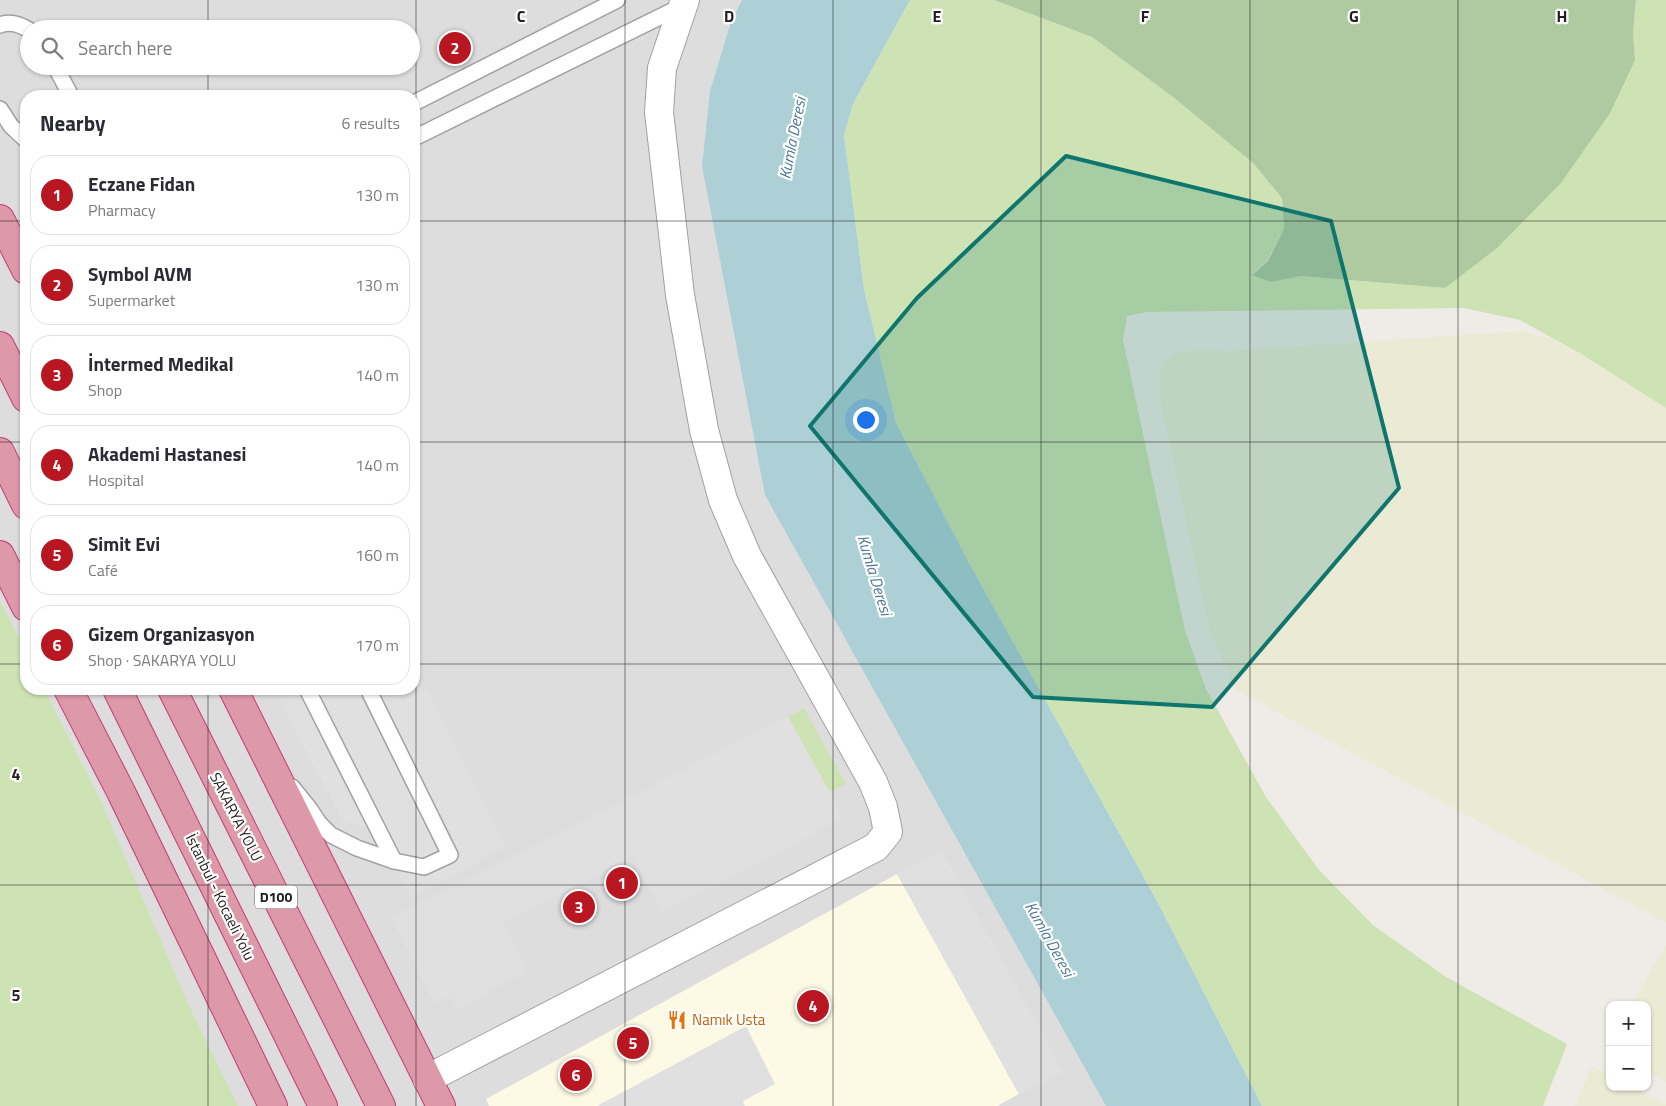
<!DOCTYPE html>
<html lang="en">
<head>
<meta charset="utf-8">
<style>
	body { margin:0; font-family:"Titillium Web",sans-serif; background:#f7f7f7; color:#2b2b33 }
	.controls { position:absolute; right:15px; bottom:15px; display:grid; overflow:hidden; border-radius:10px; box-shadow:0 1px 4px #0004 }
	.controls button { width:45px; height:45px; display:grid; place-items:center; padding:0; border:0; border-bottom:1px solid #e1e1e2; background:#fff; color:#2b2b33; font:25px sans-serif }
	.you { position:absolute; left:865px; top:419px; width:18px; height:18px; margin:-12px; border:4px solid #fff; border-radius:50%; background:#1a73e8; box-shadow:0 0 0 8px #1a73e833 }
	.badge { display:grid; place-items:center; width:32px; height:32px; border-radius:50%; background:#b81721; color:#fff; font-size:16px; font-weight:700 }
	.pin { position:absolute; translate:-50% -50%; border:2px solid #fff; box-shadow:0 1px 5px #0006 }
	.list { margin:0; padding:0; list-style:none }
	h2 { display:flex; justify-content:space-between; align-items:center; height:65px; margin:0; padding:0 20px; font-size:21px }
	h2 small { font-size:16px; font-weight:400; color:#7c7c81 }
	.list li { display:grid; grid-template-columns:32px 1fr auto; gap:15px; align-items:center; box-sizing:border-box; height:80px; margin:0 10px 10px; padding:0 10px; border:1px solid #e1e1e2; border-radius:20px }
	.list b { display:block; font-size:19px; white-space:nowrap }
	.list p { margin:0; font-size:16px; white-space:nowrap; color:#7c7c81 }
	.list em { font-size:16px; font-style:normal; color:#7c7c81 }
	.icon { flex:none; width:28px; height:28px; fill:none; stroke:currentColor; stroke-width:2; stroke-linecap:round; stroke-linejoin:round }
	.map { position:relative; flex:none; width:1666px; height:1106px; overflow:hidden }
	.search { position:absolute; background:#fff; box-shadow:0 1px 4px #0004; left:20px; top:20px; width:400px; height:55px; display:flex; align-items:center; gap:12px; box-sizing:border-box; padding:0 18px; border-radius:28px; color:#7c7c81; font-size:19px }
	.panel { position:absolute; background:#fff; box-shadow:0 1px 4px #0004; left:20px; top:90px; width:400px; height:605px; border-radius:20px }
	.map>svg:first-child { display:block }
</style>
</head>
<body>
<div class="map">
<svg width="1666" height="1106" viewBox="0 0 1666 1106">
	<rect width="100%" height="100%" fill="#efece7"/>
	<path fill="#ddd" fill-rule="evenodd" d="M 0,0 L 742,0 L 731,21 L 710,91 L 1239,1106 L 0,1106 ZM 29,29 L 411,29 L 411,66 L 29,66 ZM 26,96 L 414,96 L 414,689 L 26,689 Z"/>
	<path fill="#fcfae4" d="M 897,874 L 1019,1094 L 997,1106 L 489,1106 L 486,1099 Z"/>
	<g fill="#ebebd5">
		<path d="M 1521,331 L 1553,339 L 1578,352 L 1666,408 L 1666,923 L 1236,690 L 1210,633 L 1159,394 L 1160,371 L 1172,354 L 1193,350 L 1230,351 Z"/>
		<path d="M 1666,944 L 1666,1082 L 1647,1072 L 1647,1005 L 1632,1005 Z"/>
		<path d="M 1592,1066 L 1610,1075 L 1610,1087 L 1633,1087 L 1666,1104 L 1666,1106 L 1575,1106 Z"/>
	</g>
	<g fill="#cee3b3">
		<path d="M 910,0 L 994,0 L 1092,37 L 1173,97 L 1253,163 L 1282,198 L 1284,229 L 1267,261 L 1252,274 L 1271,282 L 1301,276 L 1445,288 L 1635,60 L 1633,33 L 1636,0 L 1666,0 L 1666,408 L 1578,352 L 1520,320 L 1464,308 L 1147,312 L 1127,316 L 1123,340 L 1185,631 L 1206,689 L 1266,797 L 1319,870 L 1373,925 L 1446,977 L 1567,1044 L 1543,1106 L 1262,1106 L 1157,901 L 969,563 L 896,423 L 864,289 L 844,135 L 853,104 Z"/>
		<path d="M 0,600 L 26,653 L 26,689 L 44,689 L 100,799 L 188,1004 L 238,1106 L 0,1106 Z"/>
		<path d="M 804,708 L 846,784 L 829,792 L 788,717 Z"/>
	</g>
	<path fill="#afcaa1" d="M 994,0 L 1636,0 L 1633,33 L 1635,60 L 1610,113 L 1561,183 L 1497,248 L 1445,288 L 1301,276 L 1271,282 L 1252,275 L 1268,261 L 1284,229 L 1282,198 L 1253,163 L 1173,97 L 1092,37 Z"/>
	<g fill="#e0e0e0">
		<path d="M 275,689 L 396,689 L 403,702 L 427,690 L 506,847 L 411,897 L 379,831 L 342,821 Z"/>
		<path d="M 788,717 L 844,818 L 663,912 L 633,856 L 503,924 L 527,972 L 457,1009 L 450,996 L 434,1003 L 391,917 Z"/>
		<path d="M 941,850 L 1064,1072 L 1019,1094 L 897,874 Z"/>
		<path d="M 746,1026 L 775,1084 L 743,1101 L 745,1106 L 597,1106 Z"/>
	</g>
	<path fill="#add0d7" d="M 742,0 L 910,0 L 853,104 L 844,135 L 864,289 L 896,423 L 969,563 L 1157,901 L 1262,1106 L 1106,1106 L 765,495 L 702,166 L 710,91 L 731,21 Z"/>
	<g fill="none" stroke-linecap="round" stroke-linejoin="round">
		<g stroke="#a1a1a1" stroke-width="18">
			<g id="lane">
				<path d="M 0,25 C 10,21 21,25 29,30"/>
				<path d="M 55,66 L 71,96"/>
				<path d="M 414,103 L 617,0"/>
				<path d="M 0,109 L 11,126 L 26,140"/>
				<path d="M 414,138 L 682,6"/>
				<path d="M 307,689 L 394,861 L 424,867 L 450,855 L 368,689"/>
				<path d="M 292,787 L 309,808 L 319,823 L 331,835 L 357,848 L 394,861"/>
			</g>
		</g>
		<g stroke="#a1a1a1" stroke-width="30">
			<path id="street" d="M 427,1079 L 876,847 L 888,832 L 883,807 L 873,782 L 747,556 L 723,500 L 704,430 L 680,295 L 659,112 L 662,68 L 685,0"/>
		</g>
		<g stroke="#c73a73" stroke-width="30">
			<g id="highway">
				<path d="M 0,219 L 26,270"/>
				<path d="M 0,346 L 26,398"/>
				<path d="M 0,452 L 26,505"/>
				<path d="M 0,555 L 26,607"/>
				<path d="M 68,689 L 121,792 L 273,1106"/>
				<path d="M 117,689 L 323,1106"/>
				<path d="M 172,689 L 381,1106"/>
				<path d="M 233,689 L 441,1106"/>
			</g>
		</g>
		<use href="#lane" stroke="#fff" stroke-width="15"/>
		<use href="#street" stroke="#fff" stroke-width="28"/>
		<use href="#highway" stroke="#dd98a9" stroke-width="28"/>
	</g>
	<path fill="#0f766e" fill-opacity="0.2" stroke="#0f766e" stroke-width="4" stroke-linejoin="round" d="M 1066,156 L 1331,221 L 1399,488 L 1212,707 L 1033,697 L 810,426 L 917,298 Z"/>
	<path fill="none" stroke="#202020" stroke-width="1" stroke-opacity="0.55" d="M 208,0 L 208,29M 416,0 L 416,1106M 625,0 L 625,1106M 833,0 L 833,1106M 1041,0 L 1041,1106M 1250,0 L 1250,1106M 1458,0 L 1458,1106M 208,66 L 208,96M 0,221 L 26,221M 414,221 L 1666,221M 0,442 L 26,442M 414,442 L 1666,442M 0,664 L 26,664M 414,664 L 1666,664M 208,689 L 208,1106M 0,885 L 1666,885"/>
	<defs>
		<g id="restaurant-bare" transform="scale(1.5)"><path d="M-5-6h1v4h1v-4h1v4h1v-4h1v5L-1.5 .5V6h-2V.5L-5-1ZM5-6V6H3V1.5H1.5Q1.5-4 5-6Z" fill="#e8710a" stroke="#fff" stroke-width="2.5" paint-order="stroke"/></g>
	</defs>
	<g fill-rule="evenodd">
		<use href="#restaurant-bare" x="677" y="1020"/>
	</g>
	<g text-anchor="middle" stroke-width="4.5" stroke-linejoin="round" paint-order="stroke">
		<rect fill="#fff" stroke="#636363" stroke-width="1" x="255" y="885.5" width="42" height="23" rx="4"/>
		<g font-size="14" font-weight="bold" fill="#202020">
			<text x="276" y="902">D100</text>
		</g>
		<g font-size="15" fill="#202020" stroke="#fff">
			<text transform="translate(236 817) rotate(63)" y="5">SAKARYA YOLU</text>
			<text transform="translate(220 897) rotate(64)" y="5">İstanbul - Kocaeli Yolu</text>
		</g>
		<g font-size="15" fill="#c56008" stroke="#fff" text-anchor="start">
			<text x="692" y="1025">Namık Usta</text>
		</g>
		<g font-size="16" font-style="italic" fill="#4f7896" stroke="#fff">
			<text transform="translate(792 138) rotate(-79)" y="6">Kumla Deresi</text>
			<text transform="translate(875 575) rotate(73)" y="6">Kumla Deresi</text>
			<text transform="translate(1050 939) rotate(61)" y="6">Kumla Deresi</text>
		</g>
	</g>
	<g font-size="16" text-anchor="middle" font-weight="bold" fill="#202020" stroke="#fff" stroke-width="4.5" stroke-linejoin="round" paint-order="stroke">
		<text x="521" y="22">C</text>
		<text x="729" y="22">D</text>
		<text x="937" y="22">E</text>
		<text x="1145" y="22">F</text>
		<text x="1354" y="22">G</text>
		<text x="1562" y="22">H</text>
		<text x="16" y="780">4</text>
		<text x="16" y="1001">5</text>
	</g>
</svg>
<div class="controls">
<button>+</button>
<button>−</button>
</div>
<div class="you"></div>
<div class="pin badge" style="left:622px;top:883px">1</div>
<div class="pin badge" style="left:455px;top:48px">2</div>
<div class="pin badge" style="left:579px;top:907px">3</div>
<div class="pin badge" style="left:813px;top:1006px">4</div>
<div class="pin badge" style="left:633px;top:1043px">5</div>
<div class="pin badge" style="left:576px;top:1075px">6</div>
<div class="search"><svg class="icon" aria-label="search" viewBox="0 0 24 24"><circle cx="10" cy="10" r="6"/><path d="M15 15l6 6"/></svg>Search here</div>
<section class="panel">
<h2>Nearby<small>6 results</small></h2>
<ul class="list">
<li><span class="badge">1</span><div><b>Eczane Fidan</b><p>Pharmacy</p></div><em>130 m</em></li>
<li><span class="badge">2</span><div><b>Symbol AVM</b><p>Supermarket</p></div><em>130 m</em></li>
<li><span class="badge">3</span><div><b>İntermed Medikal</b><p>Shop</p></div><em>140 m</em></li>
<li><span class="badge">4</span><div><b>Akademi Hastanesi</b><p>Hospital</p></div><em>140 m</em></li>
<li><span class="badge">5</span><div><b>Simit Evi</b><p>Café</p></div><em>160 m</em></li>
<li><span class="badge">6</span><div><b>Gizem Organizasyon</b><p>Shop · SAKARYA YOLU</p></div><em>170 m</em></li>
</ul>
</section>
</div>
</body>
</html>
